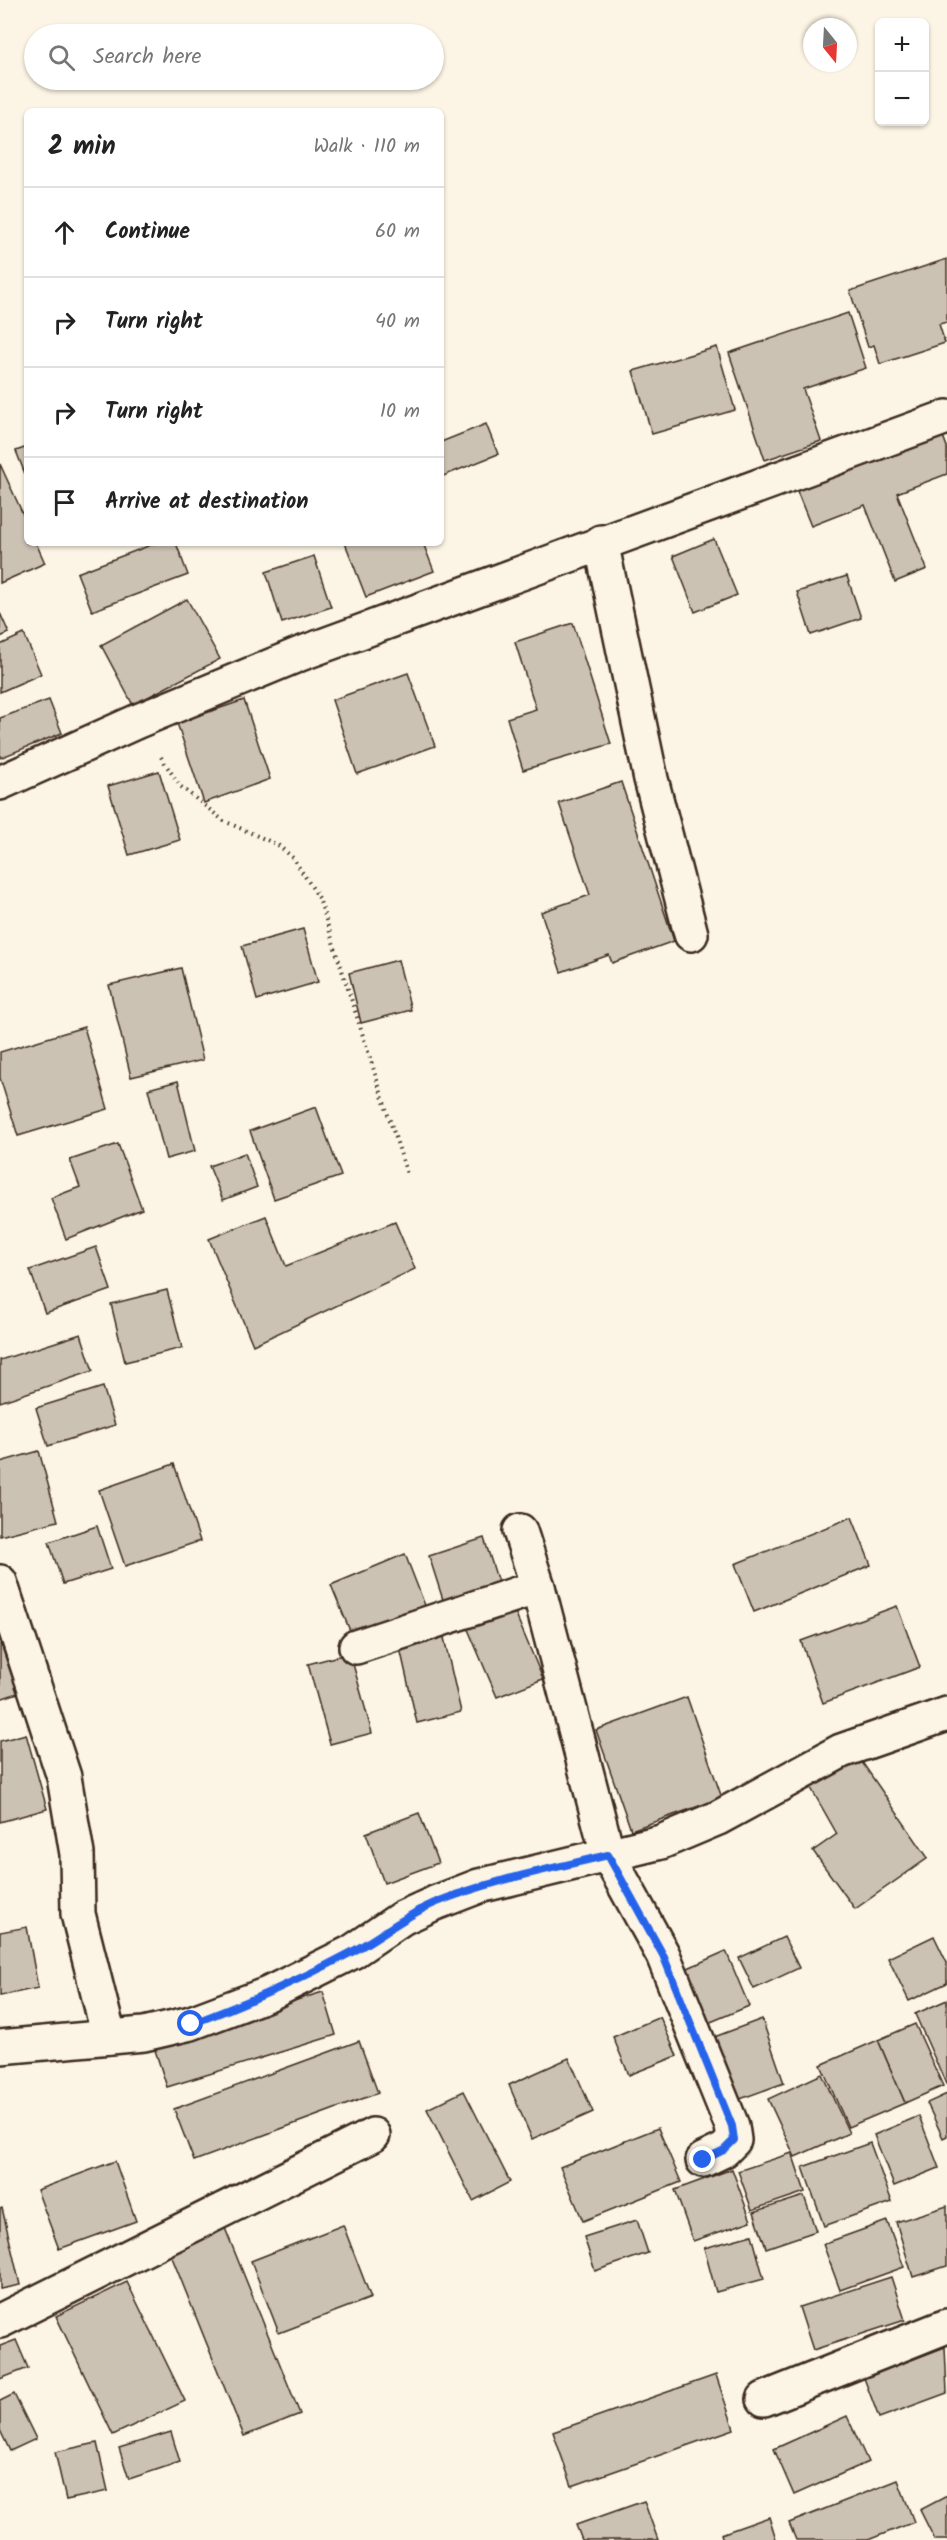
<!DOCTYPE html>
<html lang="en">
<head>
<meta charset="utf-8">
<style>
	body { margin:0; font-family:Kalam,sans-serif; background:#f6f6f6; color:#222 }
	.controls { position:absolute; right:18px; top:18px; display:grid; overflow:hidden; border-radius:9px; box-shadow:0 2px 4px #0004 }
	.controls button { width:54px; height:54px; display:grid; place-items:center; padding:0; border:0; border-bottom:2px solid #e0e0e0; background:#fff; color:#222; font:30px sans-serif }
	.compass { position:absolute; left:803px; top:18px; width:54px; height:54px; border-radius:50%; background:#fff; box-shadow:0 2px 4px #0004; rotate:162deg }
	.stop { position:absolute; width:18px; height:18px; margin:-14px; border:4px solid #2563eb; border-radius:50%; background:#fff }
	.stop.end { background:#2563eb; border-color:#fff; box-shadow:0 2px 6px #0008 }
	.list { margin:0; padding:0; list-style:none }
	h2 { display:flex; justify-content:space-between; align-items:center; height:78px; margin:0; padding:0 24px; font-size:26px }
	h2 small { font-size:20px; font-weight:400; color:#767676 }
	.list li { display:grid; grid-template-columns:39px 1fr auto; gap:18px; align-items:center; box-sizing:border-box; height:90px; padding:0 24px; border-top:2px solid #e0e0e0 }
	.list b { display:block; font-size:22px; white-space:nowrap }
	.list em { font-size:20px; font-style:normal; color:#767676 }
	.icon { flex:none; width:33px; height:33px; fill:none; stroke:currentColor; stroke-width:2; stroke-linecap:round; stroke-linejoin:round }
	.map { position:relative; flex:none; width:947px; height:2540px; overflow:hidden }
	.search { position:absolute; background:#fff; box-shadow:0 2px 4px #0004; left:24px; top:24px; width:420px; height:66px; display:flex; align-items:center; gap:15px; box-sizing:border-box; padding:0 21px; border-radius:33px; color:#767676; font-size:22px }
	.panel { position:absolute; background:#fff; box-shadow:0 2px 4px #0004; left:24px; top:108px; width:420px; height:438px; border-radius:9px }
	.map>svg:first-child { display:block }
</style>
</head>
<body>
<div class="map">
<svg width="947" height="2540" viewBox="0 0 947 2540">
	<rect width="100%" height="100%" fill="#fcf5e5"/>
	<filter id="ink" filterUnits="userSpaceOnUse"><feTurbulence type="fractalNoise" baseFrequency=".0167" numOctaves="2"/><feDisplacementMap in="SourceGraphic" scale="12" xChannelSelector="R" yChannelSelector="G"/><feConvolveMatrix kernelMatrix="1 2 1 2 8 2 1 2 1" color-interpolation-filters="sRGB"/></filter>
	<g filter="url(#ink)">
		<g fill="#ccc2b3" stroke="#3b2a1e" stroke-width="1.5">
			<path d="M 947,259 L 947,322 L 939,324 L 945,343 L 880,364 L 874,345 L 868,347 L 850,291 Z"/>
			<path d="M 848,313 L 866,368 L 803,389 L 821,441 L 765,460 L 729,353 Z"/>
			<path d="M 717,347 L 735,410 L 652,434 L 633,371 Z"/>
			<path d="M 486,424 L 498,454 L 441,477 L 441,442 Z"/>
			<path d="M 940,428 L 947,447 L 947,474 L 897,493 L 927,569 L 895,582 L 865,505 L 811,526 L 794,484 Z"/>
			<path d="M 27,447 L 27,479 L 16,451 Z"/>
			<path d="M 0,464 L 27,523 L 27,543 L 36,543 L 45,563 L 0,583 Z"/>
			<path d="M 714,539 L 737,595 L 695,612 L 673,556 Z"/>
			<path d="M 156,543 L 176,543 L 188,575 L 92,611 L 77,573 Z"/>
			<path d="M 345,543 L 423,543 L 434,571 L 366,597 Z"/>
			<path d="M 314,556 L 331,607 L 282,623 L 266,572 Z"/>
			<path d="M 847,576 L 861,618 L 811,635 L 797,592 Z"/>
			<path d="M 187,599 L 220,659 L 133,705 L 101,645 Z"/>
			<path d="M 0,613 L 9,633 L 0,637 Z"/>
			<path d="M 573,623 L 611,744 L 523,770 L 507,718 L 536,709 L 515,642 Z"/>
			<path d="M 24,634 L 41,674 L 0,692 L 0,645 Z"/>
			<path d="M 408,673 L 435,746 L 357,774 L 332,700 Z"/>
			<path d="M 49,700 L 62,733 L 0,758 L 0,718 Z"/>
			<path d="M 244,700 L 270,779 L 204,803 L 177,723 Z"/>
			<path d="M 159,771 L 180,840 L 129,855 L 108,786 Z"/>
			<path d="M 621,782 L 674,941 L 612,963 L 609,955 L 561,972 L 541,912 L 590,895 L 559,803 Z"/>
			<path d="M 303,929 L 318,982 L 257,1000 L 242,946 Z"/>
			<path d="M 398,960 L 411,1010 L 361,1023 L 349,973 Z"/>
			<path d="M 181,968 L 203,1060 L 131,1077 L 109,985 Z"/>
			<path d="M 84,1027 L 108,1109 L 18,1136 L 0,1078 L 0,1052 Z"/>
			<path d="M 178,1081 L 195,1151 L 166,1159 L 148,1089 Z"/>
			<path d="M 316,1107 L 341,1176 L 274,1199 L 250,1131 Z"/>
			<path d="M 118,1144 L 142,1209 L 66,1239 L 51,1198 L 80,1187 L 70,1160 Z"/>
			<path d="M 245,1153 L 257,1187 L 223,1200 L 209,1166 Z"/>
			<path d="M 266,1216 L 286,1266 L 395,1222 L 415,1269 L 253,1345 L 209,1239 Z"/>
			<path d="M 96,1247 L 111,1290 L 45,1313 L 30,1270 Z"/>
			<path d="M 167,1290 L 182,1348 L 125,1362 L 111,1304 Z"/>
			<path d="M 81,1334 L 93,1371 L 0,1402 L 0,1360 Z"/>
			<path d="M 103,1387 L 115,1425 L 48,1446 L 36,1408 Z"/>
			<path d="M 39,1451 L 58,1521 L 0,1536 L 0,1462 Z"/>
			<path d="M 174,1464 L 200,1541 L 125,1566 L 99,1490 Z"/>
			<path d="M 852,1517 L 871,1565 L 754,1612 L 735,1564 Z"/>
			<path d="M 97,1526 L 111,1569 L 63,1584 L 49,1542 Z"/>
			<path d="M 484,1538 L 499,1585 L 444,1603 L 429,1556 Z"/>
			<path d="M 405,1554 L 426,1608 L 353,1638 L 331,1585 Z"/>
			<path d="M 897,1606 L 920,1667 L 823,1703 L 801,1641 Z"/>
			<path d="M 513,1608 L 543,1679 L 497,1697 L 467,1627 Z"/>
			<path d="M 442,1629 L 461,1712 L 417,1723 L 398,1639 Z"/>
			<path d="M 0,1641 L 18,1693 L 0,1699 Z"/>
			<path d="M 350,1653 L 372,1733 L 330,1744 L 308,1664 Z"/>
			<path d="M 687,1697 L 722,1798 L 631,1830 L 596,1730 Z"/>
			<path d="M 26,1734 L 47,1809 L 0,1822 L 0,1741 Z"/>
			<path d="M 855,1752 L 928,1858 L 855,1909 L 813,1851 L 837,1834 L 807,1781 Z"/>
			<path d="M 419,1813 L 438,1863 L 384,1883 L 366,1833 Z"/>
			<path d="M 27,1927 L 38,1988 L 0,1996 L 0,1932 Z"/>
			<path d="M 934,1936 L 947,1963 L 947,1983 L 909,2001 L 888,1958 Z"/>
			<path d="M 784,1937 L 799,1968 L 754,1989 L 739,1958 Z"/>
			<path d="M 726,1951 L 749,2006 L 701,2026 L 679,1972 Z"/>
			<path d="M 323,1992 L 336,2035 L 167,2087 L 153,2044 Z"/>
			<path d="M 947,2000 L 947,2083 L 946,2084 L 915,2014 Z"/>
			<path d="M 660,2017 L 677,2056 L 629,2075 L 613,2037 Z"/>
			<path d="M 762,2019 L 784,2083 L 732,2102 L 709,2039 Z"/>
			<path d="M 915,2024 L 943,2086 L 905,2103 L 878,2040 Z"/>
			<path d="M 878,2040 L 905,2103 L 848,2127 L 821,2065 Z"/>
			<path d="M 359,2041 L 378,2093 L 194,2161 L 174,2109 Z"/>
			<path d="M 569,2058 L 593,2112 L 532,2139 L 509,2085 Z"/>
			<path d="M 822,2074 L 849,2133 L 795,2157 L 768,2099 Z"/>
			<path d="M 464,2091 L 510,2182 L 473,2201 L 427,2109 Z"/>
			<path d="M 947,2094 L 947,2136 L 943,2138 L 927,2103 Z"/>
			<path d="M 919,2116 L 939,2168 L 894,2186 L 874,2135 Z"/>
			<path d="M 658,2128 L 681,2182 L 583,2221 L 560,2167 Z"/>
			<path d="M 870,2143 L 892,2202 L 824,2226 L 803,2167 Z"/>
			<path d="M 792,2153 L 805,2192 L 752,2210 L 738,2171 Z"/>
			<path d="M 115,2161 L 136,2221 L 59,2249 L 37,2190 Z"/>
			<path d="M 732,2169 L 751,2221 L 693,2241 L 675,2190 Z"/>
			<path d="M 804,2196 L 816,2231 L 766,2248 L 754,2212 Z"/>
			<path d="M 947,2206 L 947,2266 L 913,2277 L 896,2222 Z"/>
			<path d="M 2,2208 L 20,2285 L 0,2289 L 0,2209 Z"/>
			<path d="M 637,2220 L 648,2253 L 595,2271 L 584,2237 Z"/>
			<path d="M 887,2221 L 904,2267 L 840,2290 L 823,2244 Z"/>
			<path d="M 343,2225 L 371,2298 L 279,2333 L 251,2261 Z"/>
			<path d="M 225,2228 L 300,2414 L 244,2436 L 169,2250 Z"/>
			<path d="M 752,2235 L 764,2279 L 716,2292 L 704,2248 Z"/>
			<path d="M 891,2277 L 905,2320 L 813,2350 L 799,2307 Z"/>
			<path d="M 127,2282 L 185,2401 L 113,2435 L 56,2316 Z"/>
			<path d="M 16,2340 L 28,2368 L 0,2379 L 0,2346 Z"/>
			<path d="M 945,2347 L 947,2393 L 879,2418 L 864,2378 Z"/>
			<path d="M 716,2375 L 734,2429 L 572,2486 L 553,2432 Z"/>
			<path d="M 14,2394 L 36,2439 L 10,2451 L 0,2430 L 0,2401 Z"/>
			<path d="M 847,2416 L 868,2462 L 794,2495 L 774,2449 Z"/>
			<path d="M 171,2432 L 180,2462 L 129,2479 L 119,2448 Z"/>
			<path d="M 97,2443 L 108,2491 L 66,2500 L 55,2452 Z"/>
			<path d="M 898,2480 L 914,2522 L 868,2540 L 796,2540 L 789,2523 Z"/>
			<path d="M 947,2496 L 947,2540 L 935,2540 L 920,2510 Z"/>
			<path d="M 644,2501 L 658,2540 L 582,2540 L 576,2525 Z"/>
			<path d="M 769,2517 L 776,2540 L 723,2540 L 721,2534 Z"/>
		</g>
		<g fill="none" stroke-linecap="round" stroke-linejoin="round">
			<g stroke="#3b2a1e" stroke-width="38">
				<g id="minor">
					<path d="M 601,542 L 651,779 L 691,934"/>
					<path d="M 0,783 L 138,721 L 300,654 L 947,417"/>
					<path d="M 520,1531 L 538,1587 L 608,1855 L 663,1955 L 732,2126 L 734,2140 L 724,2150 L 703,2160"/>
					<path d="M 0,1582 L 64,1777 L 77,1854 L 78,1914 L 109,2037"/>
					<path d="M 356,1647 L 538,1587"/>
					<path d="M 0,2047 L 144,2034 L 191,2023 L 268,1994 L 352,1952 L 402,1918 L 435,1903 L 479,1886 L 661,1842 L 718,1818 L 841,1751 L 947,1714"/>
					<path d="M 0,2321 L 373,2135"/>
					<path d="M 764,2399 L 947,2326"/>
				</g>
			</g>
			<path stroke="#3b2a1e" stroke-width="4" stroke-dasharray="1.5 4.5" stroke-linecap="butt" d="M 161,757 L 180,786 L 224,821 L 278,845 L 293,858 L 319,898 L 407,1174"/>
			<use href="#minor" stroke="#fcf5e5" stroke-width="33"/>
		</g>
	</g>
	<g fill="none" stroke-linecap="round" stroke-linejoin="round" filter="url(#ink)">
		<path stroke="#2563eb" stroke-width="8" d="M 191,2024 C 247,2003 298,1981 350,1953 C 380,1937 405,1915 437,1902 C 492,1880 551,1869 608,1855 L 663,1955 L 732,2126 L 734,2140 L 724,2150 L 703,2160"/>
	</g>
</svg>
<div class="controls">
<button>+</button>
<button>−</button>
</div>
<svg class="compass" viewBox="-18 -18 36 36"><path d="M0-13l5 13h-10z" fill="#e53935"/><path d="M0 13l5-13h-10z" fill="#767676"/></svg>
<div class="stop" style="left:191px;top:2024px"></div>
<div class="stop end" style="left:703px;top:2160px"></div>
<div class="search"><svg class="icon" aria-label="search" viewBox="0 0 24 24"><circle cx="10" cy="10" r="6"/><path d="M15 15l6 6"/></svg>Search here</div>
<section class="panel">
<h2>2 min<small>Walk · 110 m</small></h2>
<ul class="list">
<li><svg class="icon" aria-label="ahead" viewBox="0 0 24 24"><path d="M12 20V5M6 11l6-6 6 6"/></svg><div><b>Continue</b></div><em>60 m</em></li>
<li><svg class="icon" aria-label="right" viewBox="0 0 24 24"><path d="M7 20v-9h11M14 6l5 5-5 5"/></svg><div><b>Turn right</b></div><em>40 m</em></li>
<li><svg class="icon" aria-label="right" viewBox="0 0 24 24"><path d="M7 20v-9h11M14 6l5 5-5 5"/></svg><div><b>Turn right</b></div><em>10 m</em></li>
<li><svg class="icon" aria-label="arrive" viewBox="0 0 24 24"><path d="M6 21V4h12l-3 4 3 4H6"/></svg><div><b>Arrive at destination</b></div></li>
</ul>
</section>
</div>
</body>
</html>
